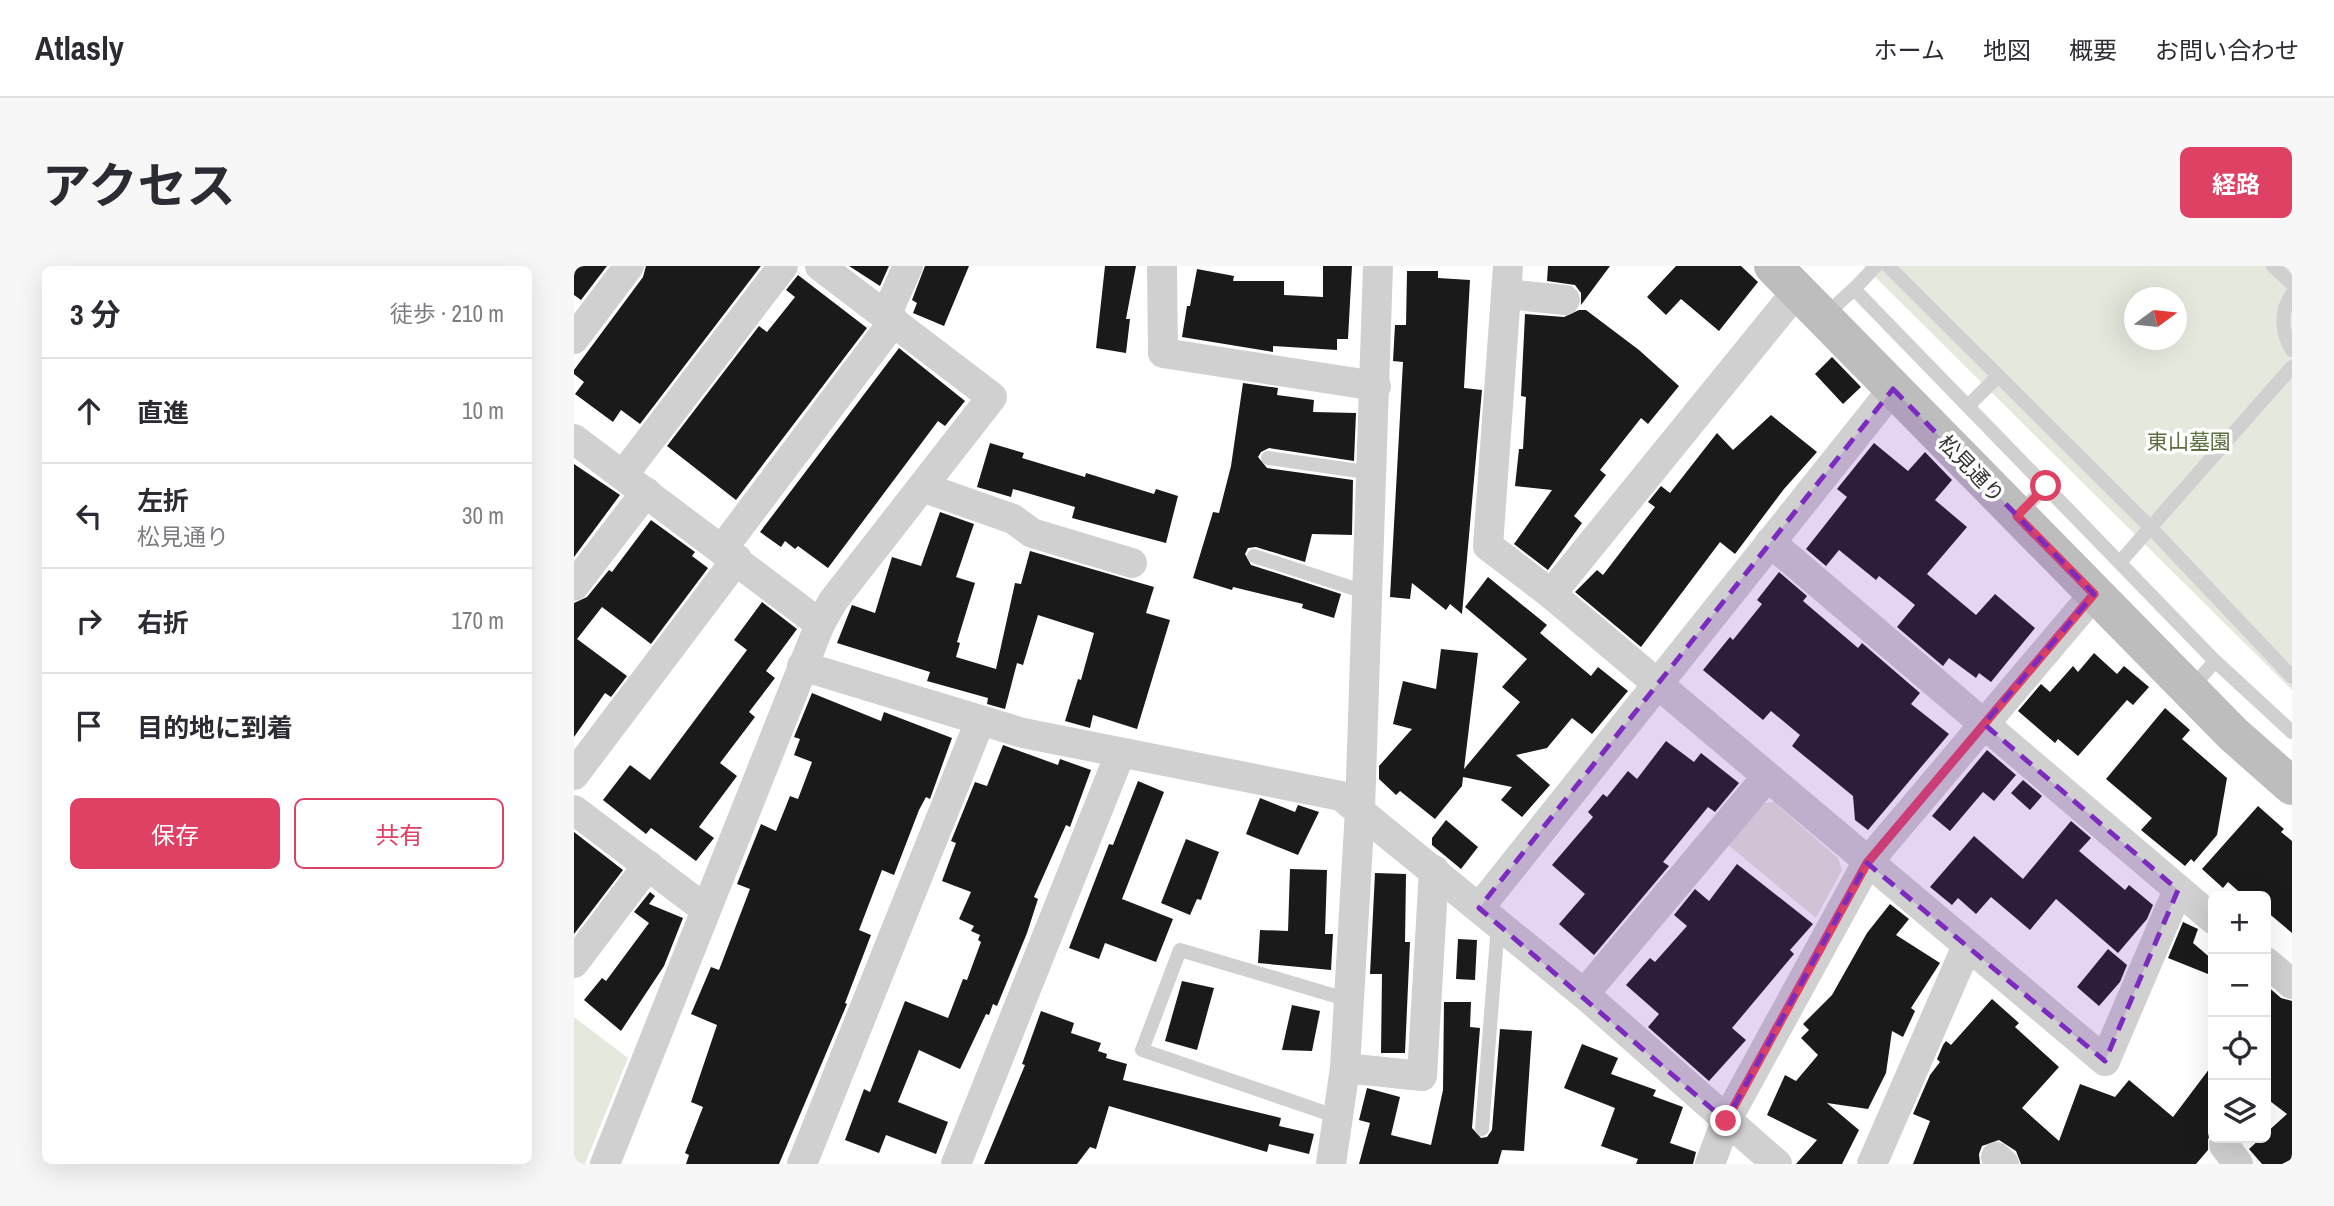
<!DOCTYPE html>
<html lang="ja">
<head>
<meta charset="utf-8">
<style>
	body { margin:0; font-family:"Archivo Narrow","Noto Sans JP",sans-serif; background:#f7f7f7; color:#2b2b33 }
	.controls { position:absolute; right:21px; bottom:21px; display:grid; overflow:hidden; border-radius:10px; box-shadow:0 7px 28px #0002 }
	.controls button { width:63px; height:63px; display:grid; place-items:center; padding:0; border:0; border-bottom:2px solid #e1e1e2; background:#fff; color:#2b2b33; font:35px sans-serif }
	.compass { position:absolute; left:1550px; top:21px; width:63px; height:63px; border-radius:50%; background:#fff; box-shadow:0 7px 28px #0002; rotate:75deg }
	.stop { position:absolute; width:21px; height:21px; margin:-16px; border:5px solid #de4164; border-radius:50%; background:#fff }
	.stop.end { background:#de4164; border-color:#fff; box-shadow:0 2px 7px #0008 }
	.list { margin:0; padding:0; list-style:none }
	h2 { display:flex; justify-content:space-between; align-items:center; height:91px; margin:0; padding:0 28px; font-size:30px }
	h2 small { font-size:23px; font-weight:400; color:#7c7c81 }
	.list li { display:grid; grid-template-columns:46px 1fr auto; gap:21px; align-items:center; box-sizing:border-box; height:105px; padding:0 28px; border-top:2px solid #e1e1e2 }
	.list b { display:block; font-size:26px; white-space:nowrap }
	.list p { margin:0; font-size:23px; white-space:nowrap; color:#7c7c81 }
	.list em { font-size:23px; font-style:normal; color:#7c7c81 }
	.actions { display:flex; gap:14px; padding:21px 28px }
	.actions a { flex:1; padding:16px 0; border:2px solid #de4164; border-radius:10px; text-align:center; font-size:24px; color:#de4164 }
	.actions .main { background:#de4164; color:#fff }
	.icon { flex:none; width:38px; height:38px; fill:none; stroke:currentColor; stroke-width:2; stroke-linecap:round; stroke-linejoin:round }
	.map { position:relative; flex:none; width:1718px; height:898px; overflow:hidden; border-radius:10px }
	header { display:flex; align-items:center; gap:42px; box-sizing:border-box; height:98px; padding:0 35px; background:#fff; border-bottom:2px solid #e1e1e2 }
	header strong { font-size:33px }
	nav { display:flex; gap:38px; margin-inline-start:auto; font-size:24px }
	.intro { display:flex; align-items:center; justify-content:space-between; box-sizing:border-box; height:168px; padding:0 42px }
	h1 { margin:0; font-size:49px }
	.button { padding:18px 32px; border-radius:10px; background:#de4164; color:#fff; font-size:24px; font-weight:700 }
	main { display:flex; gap:42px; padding:0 42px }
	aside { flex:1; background:#fff; border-radius:10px; box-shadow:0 7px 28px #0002 }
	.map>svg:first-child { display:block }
</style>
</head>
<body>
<header>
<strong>Atlasly</strong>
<nav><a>ホーム</a><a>地図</a><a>概要</a><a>お問い合わせ</a></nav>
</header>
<div class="intro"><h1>アクセス</h1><a class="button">経路</a></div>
<main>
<aside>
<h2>3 分<small>徒歩 · 210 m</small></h2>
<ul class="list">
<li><svg class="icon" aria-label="ahead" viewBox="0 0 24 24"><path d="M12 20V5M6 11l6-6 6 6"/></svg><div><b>直進</b></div><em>10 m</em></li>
<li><svg class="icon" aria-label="left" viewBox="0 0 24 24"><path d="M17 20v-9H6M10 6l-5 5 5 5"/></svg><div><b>左折</b><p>松見通り</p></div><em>30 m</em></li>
<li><svg class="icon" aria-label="right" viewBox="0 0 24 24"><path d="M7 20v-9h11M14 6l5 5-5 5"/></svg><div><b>右折</b></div><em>170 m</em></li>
<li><svg class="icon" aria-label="arrive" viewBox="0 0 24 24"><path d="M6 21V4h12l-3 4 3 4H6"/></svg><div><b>目的地に到着</b></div></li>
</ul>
<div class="actions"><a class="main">保存</a><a>共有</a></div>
</aside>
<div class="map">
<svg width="1718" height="898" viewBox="0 0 1718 898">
	<rect width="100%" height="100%" fill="#fff"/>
	<g fill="#e5e9dd" fill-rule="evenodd">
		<path d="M 1290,0 L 1718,0 L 1718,424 ZM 1560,32 L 1602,32 L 1602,74 L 1560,74 Z"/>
		<path d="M 1200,536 L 1264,592 L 1268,604 L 1242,652 L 1153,578 L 1188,537 Z"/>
		<path d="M 0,751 L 54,792 L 11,898 L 0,898 Z"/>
	</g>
	<g fill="#1a1a1a">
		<path d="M 0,0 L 33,0 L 7,34 L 0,29 Z"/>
		<path d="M 72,0 L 187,0 L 66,158 L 47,144 L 39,156 L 1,128 L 10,116 L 0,108 L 0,104 L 69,11 Z"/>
		<path d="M 275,0 L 315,0 L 306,20 Z"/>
		<path d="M 351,0 L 395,0 L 370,60 L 339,47 L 343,37 L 338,34 Z"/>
		<path d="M 531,0 L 562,0 L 552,53 L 556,53 L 552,87 L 522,82 Z"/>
		<path d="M 749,0 L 778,0 L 774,73 L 763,73 L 763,84 L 699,80 L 699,86 L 608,71 L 613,40 L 616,40 L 623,3 L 660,10 L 659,15 L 710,15 L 710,29 L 749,31 Z"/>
		<path d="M 974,0 L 1036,0 L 1007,39 L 1007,27 L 1001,19 L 973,15 Z"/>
		<path d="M 1102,0 L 1167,0 L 1184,16 L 1145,65 L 1107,33 L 1092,49 L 1073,31 Z"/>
		<path d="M 833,5 L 864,5 L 864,12 L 896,14 L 890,122 L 908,124 L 888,348 L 876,338 L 872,344 L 838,317 L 836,333 L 816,331 L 829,96 L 819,95 L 821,59 L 832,59 Z"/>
		<path d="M 224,9 L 293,62 L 162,234 L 93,180 L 185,60 L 193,66 L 221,31 L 212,24 Z"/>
		<path d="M 1005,44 L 1012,44 L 1065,84 L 1105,120 L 1074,158 L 1067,152 L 1026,204 L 1032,209 L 1000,250 L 1008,257 L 974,304 L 940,278 L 978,224 L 941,220 L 945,183 L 949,183 L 952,131 L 947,130 L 951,48 L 990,51 Z"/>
		<path d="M 325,82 L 391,135 L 371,160 L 364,155 L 254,302 L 224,280 L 221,283 L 211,275 L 207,281 L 186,266 Z"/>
		<path d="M 1258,91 L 1287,121 L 1269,138 L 1241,108 Z"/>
		<path d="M 669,117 L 704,122 L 703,129 L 740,134 L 739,146 L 782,147 L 780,195 L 695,182 L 687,186 L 684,191 L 693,202 L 779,214 L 778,269 L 738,268 L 731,296 L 682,281 L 674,282 L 671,288 L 677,299 L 767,328 L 760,352 L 728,342 L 729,338 L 659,321 L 658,324 L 619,312 L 639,246 L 645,247 L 657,200 Z"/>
		<path d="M 1197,149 L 1243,186 L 1210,223 L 1161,288 L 1146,276 L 1067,381 L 1001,326 L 1023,304 L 1029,309 L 1081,241 L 1074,236 L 1087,220 L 1096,227 L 1143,167 L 1159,184 Z"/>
		<path d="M 416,177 L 450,187 L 448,192 L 511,211 L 512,207 L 580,228 L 582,223 L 604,230 L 592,277 L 498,252 L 501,241 L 439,223 L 437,231 L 403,221 Z"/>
		<path d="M 1300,177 L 1334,205 L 1351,186 L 1378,214 L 1361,234 L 1393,261 L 1353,308 L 1402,349 L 1421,328 L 1461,362 L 1417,416 L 1405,407 L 1402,412 L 1375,392 L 1369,400 L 1323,361 L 1341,339 L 1305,310 L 1302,314 L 1265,284 L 1252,300 L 1232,283 L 1273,231 L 1263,223 Z"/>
		<path d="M 0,198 L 46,229 L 0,291 Z"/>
		<path d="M 366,246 L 400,258 L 382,311 L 401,317 L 383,376 L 386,377 L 382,391 L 422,403 L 441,317 L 447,318 L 456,285 L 580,321 L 572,347 L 596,354 L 563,463 L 519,449 L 516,462 L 491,455 L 504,413 L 507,414 L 520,367 L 464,349 L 449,399 L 443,397 L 431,443 L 413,438 L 414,432 L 353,415 L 356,406 L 263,377 L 278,339 L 301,347 L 318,291 L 347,300 Z"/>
		<path d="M 77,254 L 121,286 L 118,290 L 134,302 L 77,378 L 28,341 L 3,373 L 53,410 L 37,431 L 31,427 L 0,471 L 0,337 L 13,331 L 35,304 L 38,306 Z"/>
		<path d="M 1205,306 L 1233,330 L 1229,335 L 1284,382 L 1288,377 L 1346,427 L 1337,438 L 1375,468 L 1294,564 L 1281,554 L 1279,530 L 1218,480 L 1226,469 L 1197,445 L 1189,454 L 1129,404 L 1156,371 L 1159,374 L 1188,338 L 1183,334 Z"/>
		<path d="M 914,311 L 973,359 L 966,367 L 1017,410 L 1024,401 L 1054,425 L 1018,468 L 998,452 L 973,482 L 942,489 L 976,519 L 948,551 L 927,534 L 938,521 L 889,511 L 888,520 L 861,553 L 826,525 L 822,529 L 805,513 L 805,500 L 838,463 L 819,458 L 829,415 L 862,423 L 867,383 L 904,387 L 890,503 L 946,436 L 928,421 L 953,393 L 891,341 Z"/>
		<path d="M 188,336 L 223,363 L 192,405 L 201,412 L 175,446 L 181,451 L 146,497 L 163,510 L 125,561 L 140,572 L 122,595 L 77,562 L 72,568 L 29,534 L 56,499 L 76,514 L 173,384 L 160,374 Z"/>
		<path d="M 1520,387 L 1543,408 L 1550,400 L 1575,421 L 1559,439 L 1553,434 L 1504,490 L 1484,473 L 1481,477 L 1444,445 L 1467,418 L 1476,426 L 1499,400 L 1504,406 Z"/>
		<path d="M 238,427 L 307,455 L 310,446 L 378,472 L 356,533 L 352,531 L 345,544 L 320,609 L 308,604 L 285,664 L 297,669 L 271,737 L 273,738 L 205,898 L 112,898 L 115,889 L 111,887 L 129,841 L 117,836 L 143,759 L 117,748 L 137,701 L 145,704 L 176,623 L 163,618 L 187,558 L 202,565 L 216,530 L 224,533 L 238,496 L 220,489 L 226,473 L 220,471 Z"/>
		<path d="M 1591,442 L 1616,464 L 1608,473 L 1653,512 L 1643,569 L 1620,596 L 1617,593 L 1611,600 L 1567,564 L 1578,552 L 1532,513 Z"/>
		<path d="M 1092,475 L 1120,496 L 1127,487 L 1165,517 L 1141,546 L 1134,541 L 1089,596 L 1095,600 L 1020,689 L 985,658 L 1011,628 L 978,599 L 1019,551 L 1014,546 L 1029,528 L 1033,531 L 1054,505 L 1063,513 Z"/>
		<path d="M 429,479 L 484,499 L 486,493 L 517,504 L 496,561 L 492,559 L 460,631 L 464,633 L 453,667 L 423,740 L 419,738 L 415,749 L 412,748 L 386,803 L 345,784 L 324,836 L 374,856 L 362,888 L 312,869 L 305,887 L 271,874 L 290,823 L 296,826 L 331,735 L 374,752 L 389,713 L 393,714 L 407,676 L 404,674 L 406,669 L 397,665 L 400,660 L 385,653 L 397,626 L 368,615 L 382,577 L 377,575 L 401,516 L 413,520 Z"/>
		<path d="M 1413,484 L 1442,509 L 1420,535 L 1409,526 L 1376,565 L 1358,550 Z"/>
		<path d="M 1449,514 L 1468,530 L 1456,544 L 1437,527 Z"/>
		<path d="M 564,515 L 590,526 L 548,633 L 599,653 L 582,696 L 531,677 L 525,693 L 495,682 L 535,578 L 539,579 Z"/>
		<path d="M 686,532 L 721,546 L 724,539 L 745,546 L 724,589 L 672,568 Z"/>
		<path d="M 1684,540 L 1710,563 L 1707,566 L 1718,575 L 1718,667 L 1692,645 L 1692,630 L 1670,630 L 1654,616 L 1649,622 L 1628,603 Z"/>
		<path d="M 872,554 L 904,581 L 887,603 L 858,579 L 858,572 Z"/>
		<path d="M 1497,555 L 1517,572 L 1505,585 L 1551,624 L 1555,619 L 1579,639 L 1573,653 L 1544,687 L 1482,633 L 1456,664 L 1417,631 L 1402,648 L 1384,632 L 1378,639 L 1356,621 L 1400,570 L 1449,613 Z"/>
		<path d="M 0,566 L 49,604 L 0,668 Z"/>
		<path d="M 612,573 L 645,586 L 627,634 L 623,633 L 616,649 L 587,637 Z"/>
		<path d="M 1163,598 L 1239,658 L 1216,684 L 1220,688 L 1158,762 L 1172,774 L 1135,815 L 1074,761 L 1085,748 L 1052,719 L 1076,692 L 1081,696 L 1113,660 L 1100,649 L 1121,623 L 1135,635 Z"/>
		<path d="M 716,603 L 753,604 L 751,668 L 759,668 L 757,704 L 684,697 L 686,664 L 714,665 Z"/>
		<path d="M 801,607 L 832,608 L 831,676 L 836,676 L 831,787 L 807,787 L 808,708 L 796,708 Z"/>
		<path d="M 76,626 L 81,630 L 75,638 L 109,652 L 90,700 L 47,765 L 10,734 L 28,712 L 32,715 L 75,657 L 60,646 Z"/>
		<path d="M 1316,638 L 1335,653 L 1322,669 L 1366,697 L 1337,742 L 1341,745 L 1329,771 L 1318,765 L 1312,807 L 1294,843 L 1253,837 L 1285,864 L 1268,898 L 1222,898 L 1243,874 L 1193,849 L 1211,809 L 1222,815 L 1244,789 L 1227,772 L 1235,764 L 1229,758 L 1258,729 L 1293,667 Z"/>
		<path d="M 1609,656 L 1624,663 L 1619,677 L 1639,694 L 1639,710 L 1594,692 Z"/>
		<path d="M 884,673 L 903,674 L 901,714 L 882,713 Z"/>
		<path d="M 1534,683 L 1553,699 L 1546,716 L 1525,740 L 1503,721 Z"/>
		<path d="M 608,715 L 640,722 L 623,784 L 591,775 Z"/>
		<path d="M 1692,719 L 1707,732 L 1718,735 L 1718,893 L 1708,898 L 1688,898 L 1675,883 L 1687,872 L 1692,872 L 1692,867 L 1713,848 L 1692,832 Z"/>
		<path d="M 1418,733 L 1445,757 L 1441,761 L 1485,801 L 1448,842 L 1485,875 L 1506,818 L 1541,831 L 1555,814 L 1599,851 L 1639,798 L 1639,865 L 1634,873 L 1634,884 L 1622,898 L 1447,898 L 1442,885 L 1425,874 L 1408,880 L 1405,888 L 1406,898 L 1339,898 L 1356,855 L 1339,848 L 1356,809 L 1366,796 L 1363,793 L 1369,779 L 1372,775 L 1377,779 Z"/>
		<path d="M 870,736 L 897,736 L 896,761 L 906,762 L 898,862 L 907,872 L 913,871 L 918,864 L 926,763 L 958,765 L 950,885 L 928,884 L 924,898 L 785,898 L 796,857 L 785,854 L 793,822 L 826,831 L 817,869 L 857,879 L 869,824 Z"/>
		<path d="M 718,739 L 746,745 L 738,785 L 708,784 Z"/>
		<path d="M 467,745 L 500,757 L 497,767 L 527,777 L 524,785 L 533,788 L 532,792 L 553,798 L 549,814 L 707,852 L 705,860 L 740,868 L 735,888 L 695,878 L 693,886 L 535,840 L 522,883 L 516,881 L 503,898 L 410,898 L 451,799 L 448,798 Z"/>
		<path d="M 1008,778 L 1044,792 L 1037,808 L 1082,824 L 1079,830 L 1109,841 L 1096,877 L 1122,886 L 1119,898 L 1062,898 L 1064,893 L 1027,880 L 1041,842 L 990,822 Z"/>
	</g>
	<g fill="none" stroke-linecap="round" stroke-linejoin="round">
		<g stroke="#d0d0d0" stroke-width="14">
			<path d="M 1314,0 L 1577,262 L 1718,411"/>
			<path d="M 1699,0 L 1718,18"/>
			<path d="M 1280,23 L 1302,0"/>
			<path d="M 1718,28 C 1706,45 1707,66 1718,84"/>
			<path d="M 1249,51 L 1280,23 L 1641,395 L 1718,466"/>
			<path d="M 1394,140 L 1424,110"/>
			<path d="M 694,192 L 799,207"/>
			<path d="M 1444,249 L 1472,220"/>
			<path d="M 680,290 L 794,327"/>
			<path d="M 1546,296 L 1718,101"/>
			<path d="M 1617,423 L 1641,395"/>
			<path d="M 764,851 L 568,784 L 606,684 L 775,734"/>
			<path d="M 908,863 L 924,659"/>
		</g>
		<g stroke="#d0d0d0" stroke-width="30">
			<path d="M 588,0 L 589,87 L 802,120"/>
			<path d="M 934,0 L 914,280 L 977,328 L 1531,795 L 1604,624"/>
			<path d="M 932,28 L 991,34"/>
			<path d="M 312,49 L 334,0"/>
			<path d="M 0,73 L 55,0"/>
			<path d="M 0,173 L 246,358"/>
			<path d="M 49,209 L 209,0"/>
			<path d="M 348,221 L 439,253 L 458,267 L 558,297"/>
			<path d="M 1196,276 L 1639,653"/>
			<path d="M 149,282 L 320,55"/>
			<path d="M 0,320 L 72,226"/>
			<path d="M 977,328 L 1223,25"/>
			<path d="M 228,400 L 449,467 L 767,530 L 1010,728 L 1203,898"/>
			<path d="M 0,509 L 163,293"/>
			<path d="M 0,544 L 131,643"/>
			<path d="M 905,642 L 1319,123"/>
			<path d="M 1692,696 L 1718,718"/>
			<path d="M 0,697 L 74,599"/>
			<path d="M 1010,728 L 1192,512"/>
			<path d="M 771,802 L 848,810 L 860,604"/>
			<path d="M 1650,879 L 1664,898"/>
			<path d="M 1422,891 L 1430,898"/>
			<path d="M 31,898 L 246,358 L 259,335 L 418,131 L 246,0"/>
			<path d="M 228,898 L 406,455"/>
			<path d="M 382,898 L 546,488"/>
			<path d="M 757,898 L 771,802 L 786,543 L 804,0"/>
			<path d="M 1136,898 L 1152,855 L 1293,597 L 1520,328"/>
			<path d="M 1298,898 L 1393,680"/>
		</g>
		<path stroke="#bdbdbd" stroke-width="38" d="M 1199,0 L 1659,468 L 1718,520"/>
	</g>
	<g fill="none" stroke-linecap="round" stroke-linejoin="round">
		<path stroke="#de4164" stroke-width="9" d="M 1152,855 L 1293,597 L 1520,328 L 1443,250 L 1472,220"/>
	</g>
	<path fill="#7b2cbf" fill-opacity="0.2" stroke="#7b2cbf" stroke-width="5" stroke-dasharray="14 9" stroke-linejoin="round" d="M 1319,123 L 1520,328 L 1410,458 L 1604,624 L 1531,795 L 1293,597 L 1152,855 L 905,642 Z"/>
	<g text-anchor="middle" stroke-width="7" stroke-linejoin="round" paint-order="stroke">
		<g font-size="21" fill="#5d6e41" stroke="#fff">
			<text x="1615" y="183">東山墓園</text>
		</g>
		<g font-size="21" fill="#333" stroke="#fff">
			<text transform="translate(1397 203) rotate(46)" y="7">松見通り</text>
		</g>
	</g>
</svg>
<div class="controls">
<button>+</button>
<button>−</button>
<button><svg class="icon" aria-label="locate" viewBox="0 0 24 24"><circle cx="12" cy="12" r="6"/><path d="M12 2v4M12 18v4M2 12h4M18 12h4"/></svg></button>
<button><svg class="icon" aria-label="layers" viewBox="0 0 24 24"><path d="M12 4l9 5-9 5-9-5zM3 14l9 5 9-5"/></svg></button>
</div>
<svg class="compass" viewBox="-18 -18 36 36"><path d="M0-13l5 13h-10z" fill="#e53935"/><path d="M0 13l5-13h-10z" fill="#7c7c81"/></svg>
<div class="stop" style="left:1472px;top:220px"></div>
<div class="stop end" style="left:1152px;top:855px"></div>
</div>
</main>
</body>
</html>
